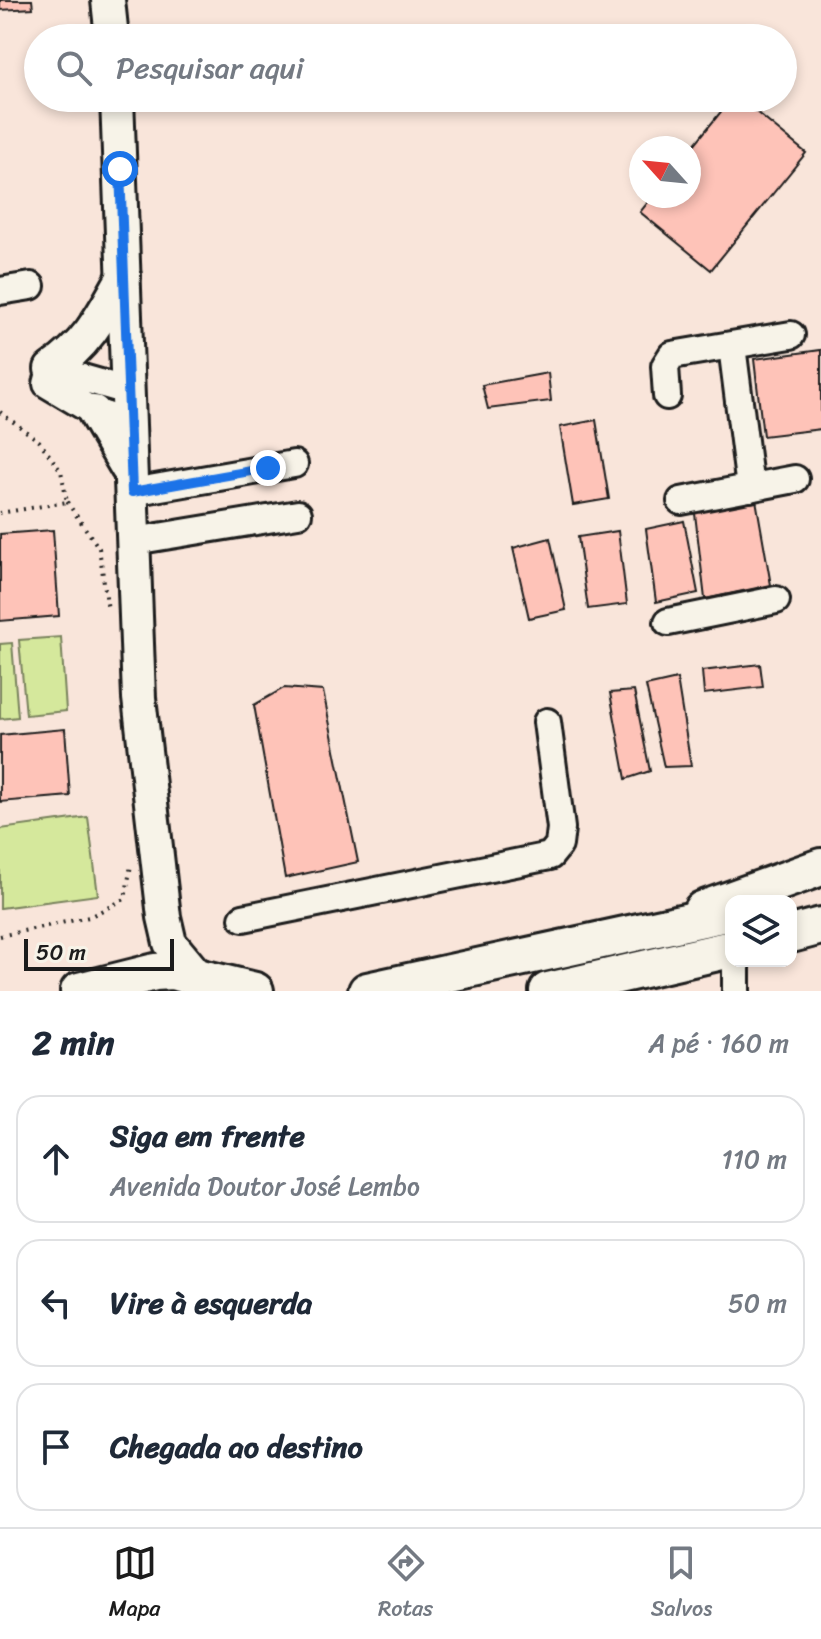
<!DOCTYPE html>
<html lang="pt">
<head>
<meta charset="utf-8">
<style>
	body { margin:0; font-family:Sriracha,sans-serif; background:#f2f2f3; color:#1f2937 }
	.controls { position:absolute; right:24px; bottom:24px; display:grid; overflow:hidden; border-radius:16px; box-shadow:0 4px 12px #0003 }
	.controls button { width:72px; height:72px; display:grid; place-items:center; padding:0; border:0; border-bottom:2px solid #e0e1e3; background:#fff; color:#1f2937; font:40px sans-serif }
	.compass { position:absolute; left:629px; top:136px; width:72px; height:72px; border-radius:50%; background:#fff; box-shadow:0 4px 12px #0003; rotate:297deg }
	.scale { position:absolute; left:24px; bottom:20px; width:150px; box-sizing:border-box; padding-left:8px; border:4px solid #1c1c1c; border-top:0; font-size:22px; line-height:28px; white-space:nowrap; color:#1c1c1c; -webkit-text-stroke:6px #f7f3e8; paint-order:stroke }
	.stop { position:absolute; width:24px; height:24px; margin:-18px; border:6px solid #1a73e8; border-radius:50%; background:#fff }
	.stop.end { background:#1a73e8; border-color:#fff; box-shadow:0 2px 8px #0008 }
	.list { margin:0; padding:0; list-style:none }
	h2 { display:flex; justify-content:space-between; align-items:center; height:104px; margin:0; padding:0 32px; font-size:34px }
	h2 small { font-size:26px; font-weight:400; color:#747a83 }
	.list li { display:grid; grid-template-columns:52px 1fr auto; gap:24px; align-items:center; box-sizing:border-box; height:128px; margin:0 16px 16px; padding:0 16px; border:2px solid #e0e1e3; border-radius:24px }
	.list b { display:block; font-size:30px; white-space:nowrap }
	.list p { margin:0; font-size:26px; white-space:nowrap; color:#747a83 }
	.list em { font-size:26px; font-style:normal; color:#747a83 }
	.icon { flex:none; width:44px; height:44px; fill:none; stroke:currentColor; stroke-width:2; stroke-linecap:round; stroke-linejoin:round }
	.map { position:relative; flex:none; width:821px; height:991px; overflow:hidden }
	.search { position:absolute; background:#fff; box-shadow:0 4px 12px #0003; left:24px; right:24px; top:24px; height:88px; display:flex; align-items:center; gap:20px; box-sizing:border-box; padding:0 28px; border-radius:44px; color:#747a83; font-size:30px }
	.sheet { height:536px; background:#fff }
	nav { display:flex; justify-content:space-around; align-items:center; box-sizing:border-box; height:112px; border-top:2px solid #e0e1e3; background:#fff; font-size:22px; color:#747a83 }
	nav a { display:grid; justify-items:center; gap:4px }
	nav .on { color:#1c1c1c }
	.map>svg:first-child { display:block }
</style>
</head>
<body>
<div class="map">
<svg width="821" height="991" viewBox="0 0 821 991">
	<rect width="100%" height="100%" fill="#f9e5da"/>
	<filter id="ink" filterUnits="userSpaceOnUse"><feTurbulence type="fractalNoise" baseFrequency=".0125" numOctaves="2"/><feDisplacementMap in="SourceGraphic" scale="16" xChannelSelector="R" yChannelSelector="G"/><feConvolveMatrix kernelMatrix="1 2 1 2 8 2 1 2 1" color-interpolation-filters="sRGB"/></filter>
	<g filter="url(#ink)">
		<g fill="#d5e89c" stroke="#78825c" stroke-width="2">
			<path d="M 61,637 L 66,711 L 26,715 L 19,640 Z"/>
			<path d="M 12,643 L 18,717 L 0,719 L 0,644 Z"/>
			<path d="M 88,817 L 98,895 L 0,908 L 0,829 Z"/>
		</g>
		<g fill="#fec3b8" stroke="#1c1c1c" stroke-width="2">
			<path d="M 0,0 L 32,0 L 33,8 L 0,10 Z"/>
			<path d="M 732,98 L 739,98 L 806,153 L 711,270 L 640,212 L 653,196 L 689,196 L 689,151 Z"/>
			<path d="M 821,350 L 821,429 L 763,436 L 754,359 Z"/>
			<path d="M 548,373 L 551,401 L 488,409 L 482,385 Z"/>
			<path d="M 596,420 L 609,499 L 573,505 L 560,427 Z"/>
			<path d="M 755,494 L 771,585 L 705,599 L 694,505 Z"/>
			<path d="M 684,521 L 698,593 L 656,602 L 646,529 Z"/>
			<path d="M 53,530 L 59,616 L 0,621 L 0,534 Z"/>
			<path d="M 618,531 L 627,604 L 588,609 L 578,537 Z"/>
			<path d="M 550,538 L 566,610 L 529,618 L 513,548 Z"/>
			<path d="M 760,664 L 763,687 L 704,694 L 702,671 Z"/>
			<path d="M 677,679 L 691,766 L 664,767 L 646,686 Z"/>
			<path d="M 284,688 L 323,691 L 358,862 L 285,878 L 254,705 Z"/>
			<path d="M 634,691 L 650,771 L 626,779 L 610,693 Z"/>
			<path d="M 65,729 L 70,796 L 0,802 L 0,735 Z"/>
		</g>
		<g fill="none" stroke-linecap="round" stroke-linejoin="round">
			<g stroke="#1c1c1c" stroke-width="32">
				<g id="minor">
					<path d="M 0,291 L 31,286"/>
					<path d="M 732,346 L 750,488"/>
					<path d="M 667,396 L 665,366 L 672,355 L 791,335"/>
					<path d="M 110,417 L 94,412 L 47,384 L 51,369 L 128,391"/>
					<path d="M 132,492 L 294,464"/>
					<path d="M 681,501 L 795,479"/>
					<path d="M 134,541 L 298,514"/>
					<path d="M 668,622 L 776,600"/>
					<path d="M 243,918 L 550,856 L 559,845 L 561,828 L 547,722"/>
					<path d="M 736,991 L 736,961"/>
				</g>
			</g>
			<g stroke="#1c1c1c" stroke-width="38">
				<g id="major">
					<path d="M 108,0 L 112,38"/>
					<path d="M 117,98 L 139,698 L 164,917 L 170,943 L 199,978"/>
					<path d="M 51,369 C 89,343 102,315 124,276"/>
					<path d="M 94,412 L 127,468"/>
				</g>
			</g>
			<g stroke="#1c1c1c" stroke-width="42">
				<g id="highway">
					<path d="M 702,910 L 821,867"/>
					<path d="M 791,934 L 821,926"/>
					<path d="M 79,991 L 155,972 L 172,971 L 255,991"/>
					<path d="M 367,991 L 731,912"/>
					<path d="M 548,991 L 731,949"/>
				</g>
			</g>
			<g stroke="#1c1c1c" stroke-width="4" stroke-dasharray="2 6" stroke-linecap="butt">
				<path d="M 0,412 L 39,441 L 61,471 L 67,502 L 0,513"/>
				<path d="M 67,502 L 99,548 L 108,610"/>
				<path d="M 0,936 L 89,917 L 125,899 L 131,865"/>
			</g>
			<use href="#minor" stroke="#f7f3e8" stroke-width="26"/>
			<use href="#major" stroke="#f7f3e8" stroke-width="32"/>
			<use href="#highway" stroke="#f7f3e8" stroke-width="36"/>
		</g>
	</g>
	<g fill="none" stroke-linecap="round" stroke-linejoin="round" filter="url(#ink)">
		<path stroke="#1a73e8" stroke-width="10" d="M 120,169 L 132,492 L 268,468"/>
	</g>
</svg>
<div class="controls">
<button><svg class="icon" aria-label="layers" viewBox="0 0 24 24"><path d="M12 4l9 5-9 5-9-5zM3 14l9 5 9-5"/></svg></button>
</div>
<svg class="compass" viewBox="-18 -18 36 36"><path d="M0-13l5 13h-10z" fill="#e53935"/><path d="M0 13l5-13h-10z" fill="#747a83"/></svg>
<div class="scale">50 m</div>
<div class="stop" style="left:120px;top:169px"></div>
<div class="stop end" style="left:268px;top:468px"></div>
<div class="search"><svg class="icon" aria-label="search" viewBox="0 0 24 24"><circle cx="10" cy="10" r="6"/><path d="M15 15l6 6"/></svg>Pesquisar aqui</div>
</div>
<section class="sheet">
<h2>2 min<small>A pé · 160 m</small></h2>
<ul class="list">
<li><svg class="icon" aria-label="ahead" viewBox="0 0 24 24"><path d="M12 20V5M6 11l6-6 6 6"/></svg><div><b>Siga em frente</b><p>Avenida Doutor José Lembo</p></div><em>110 m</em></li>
<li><svg class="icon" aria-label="left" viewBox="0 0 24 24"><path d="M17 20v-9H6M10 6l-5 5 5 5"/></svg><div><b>Vire à esquerda</b></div><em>50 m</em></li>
<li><svg class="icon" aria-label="arrive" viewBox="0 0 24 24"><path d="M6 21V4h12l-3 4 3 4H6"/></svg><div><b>Chegada ao destino</b></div></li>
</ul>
</section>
<nav>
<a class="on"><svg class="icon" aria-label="map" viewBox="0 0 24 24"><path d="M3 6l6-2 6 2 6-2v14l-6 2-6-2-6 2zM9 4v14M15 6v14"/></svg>Mapa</a>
<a><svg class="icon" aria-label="directions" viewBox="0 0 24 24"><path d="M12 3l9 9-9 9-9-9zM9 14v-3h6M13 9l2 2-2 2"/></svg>Rotas</a>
<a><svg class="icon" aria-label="saved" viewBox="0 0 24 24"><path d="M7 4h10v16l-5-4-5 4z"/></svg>Salvos</a>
</nav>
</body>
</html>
